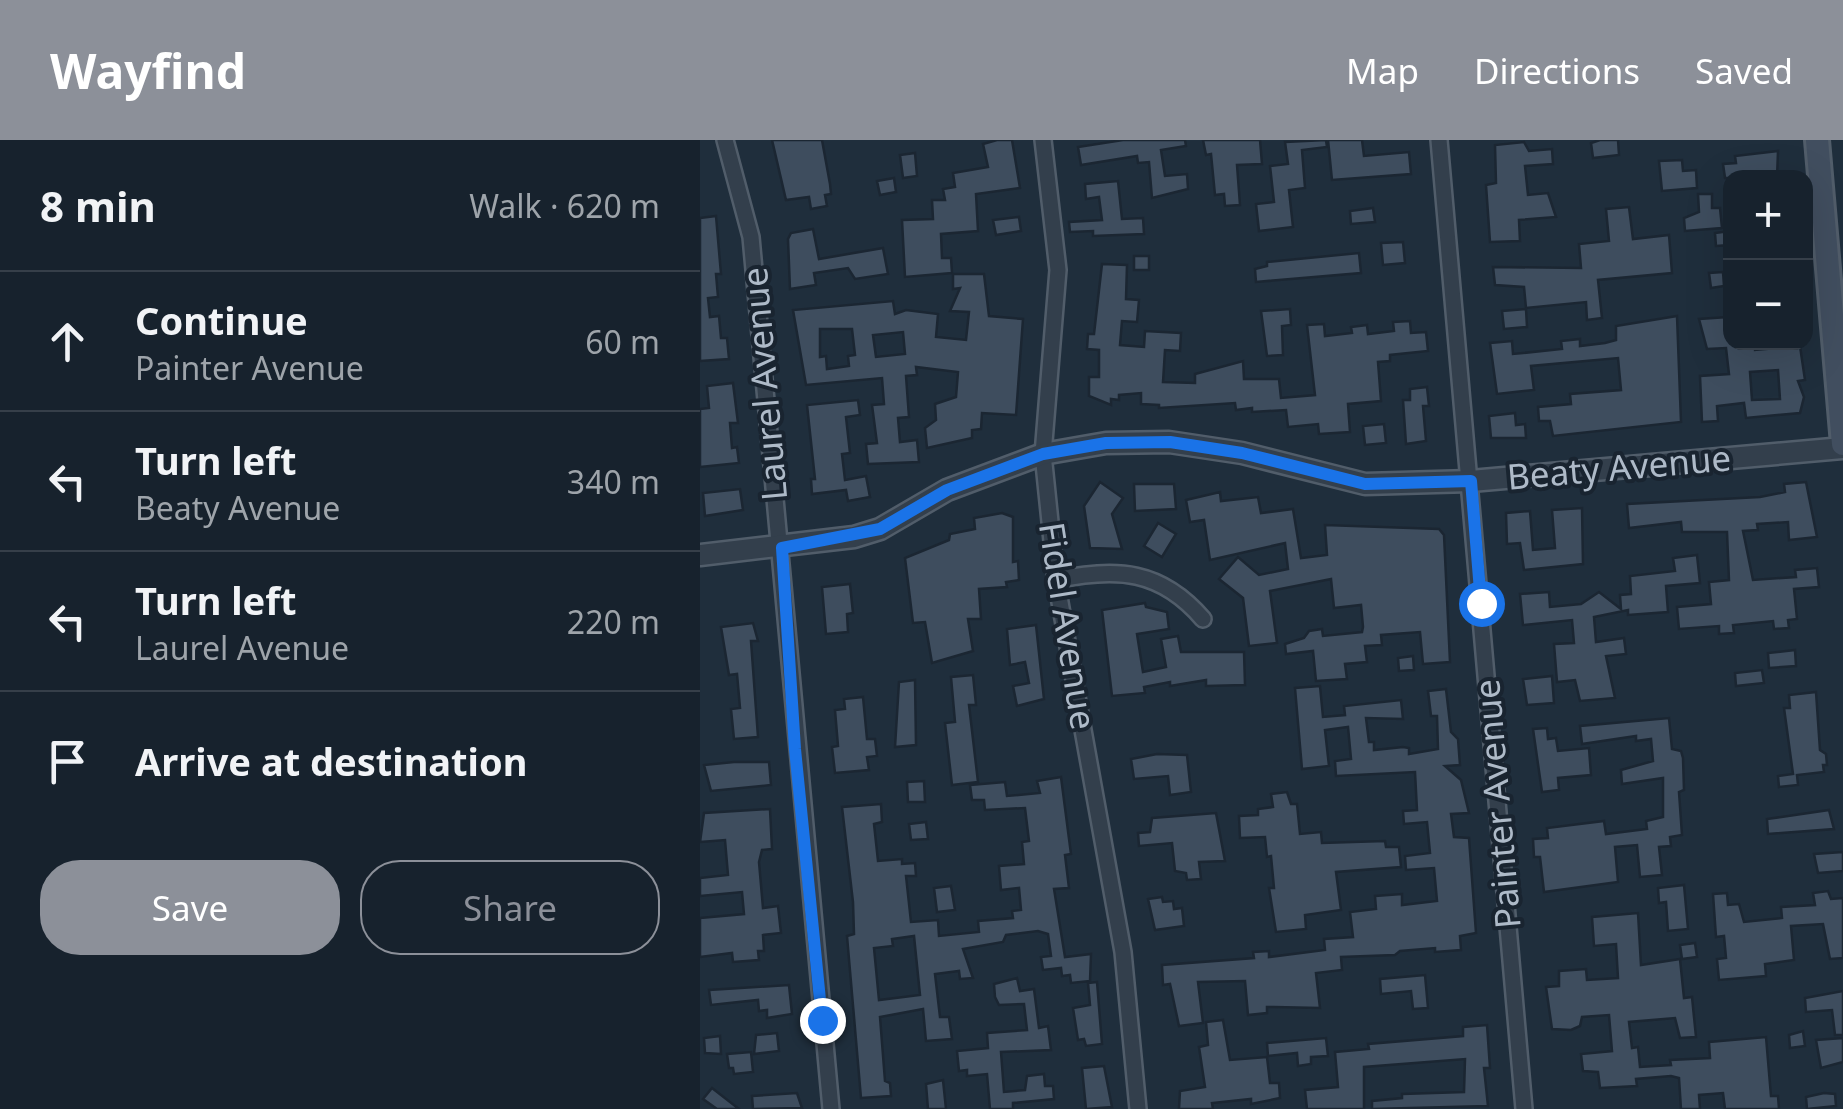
<!DOCTYPE html>
<html lang="en">
<head>
<meta charset="utf-8">
<style>
	body { margin:0; font-family:"Noto Sans",sans-serif; background:#242f39; color:#f1f3f6 }
	.controls { position:absolute; right:30px; top:30px; display:grid; overflow:hidden; border-radius:20px; box-shadow:0 10px 40px #0002 }
	.controls button { width:90px; height:90px; display:grid; place-items:center; padding:0; border:0; border-bottom:2px solid #363f49; background:#17222d; color:#f1f3f6; font:50px sans-serif }
	.stop { position:absolute; width:30px; height:30px; margin:-22px; border:8px solid #1a73e8; border-radius:50%; background:#fff }
	.stop.end { background:#1a73e8; border-color:#fff; box-shadow:0 2px 10px #0008 }
	.list { margin:0; padding:0; list-style:none }
	h2 { display:flex; justify-content:space-between; align-items:center; height:130px; margin:0; padding:0 40px; font-size:42px }
	h2 small { font-size:32px; font-weight:400; color:#9ea4aa }
	.list li { display:grid; grid-template-columns:65px 1fr auto; gap:30px; align-items:center; box-sizing:border-box; height:140px; padding:0 40px; border-top:2px solid #363f49 }
	.list b { display:block; font-size:38px; white-space:nowrap }
	.list p { margin:0; font-size:32px; white-space:nowrap; color:#9ea4aa }
	.list em { font-size:32px; font-style:normal; color:#9ea4aa }
	.actions { display:flex; gap:20px; padding:30px 40px }
	.actions a { flex:1; padding:22px 0; border:2px solid #8c9099; border-radius:40px; text-align:center; font-size:35px; color:#8c9099 }
	.actions .main { background:#8c9099; color:#fff }
	.icon { flex:none; width:55px; height:55px; fill:none; stroke:currentColor; stroke-width:2; stroke-linecap:round; stroke-linejoin:round }
	.map { position:relative; flex:none; width:1143px; height:969px; overflow:hidden }
	header { display:flex; align-items:center; gap:60px; box-sizing:border-box; height:140px; padding:0 50px; background:#8c9099; color:#fff }
	header strong { font-size:48px }
	nav { display:flex; gap:55px; margin-inline-start:auto; font-size:35px }
	main { display:flex }
	aside { flex:1; background:#17222d }
	.map>svg:first-child { display:block }
</style>
</head>
<body>
<header>
<strong>Wayfind</strong>
<nav><a>Map</a><a>Directions</a><a>Saved</a></nav>
</header>
<main>
<aside>
<h2>8 min<small>Walk · 620 m</small></h2>
<ul class="list">
<li><svg class="icon" aria-label="ahead" viewBox="0 0 24 24"><path d="M12 20V5M6 11l6-6 6 6"/></svg><div><b>Continue</b><p>Painter Avenue</p></div><em>60 m</em></li>
<li><svg class="icon" aria-label="left" viewBox="0 0 24 24"><path d="M17 20v-9H6M10 6l-5 5 5 5"/></svg><div><b>Turn left</b><p>Beaty Avenue</p></div><em>340 m</em></li>
<li><svg class="icon" aria-label="left" viewBox="0 0 24 24"><path d="M17 20v-9H6M10 6l-5 5 5 5"/></svg><div><b>Turn left</b><p>Laurel Avenue</p></div><em>220 m</em></li>
<li><svg class="icon" aria-label="arrive" viewBox="0 0 24 24"><path d="M6 21V4h12l-3 4 3 4H6"/></svg><div><b>Arrive at destination</b></div></li>
</ul>
<div class="actions"><a class="main">Save</a><a>Share</a></div>
</aside>
<div class="map">
<svg width="1143" height="969" viewBox="0 0 1143 969">
	<rect width="100%" height="100%" fill="#1f2e3c"/>
	<g fill="#3e4d5e" stroke="#1b2632" stroke-width="2.5" fill-rule="evenodd">
		<path d="M 72,0 L 122,0 L 130,44 L 131,54 L 125,55 L 127,66 L 111,69 L 109,57 L 86,60 Z"/>
		<path d="M 297,0 L 312,0 L 320,48 L 276,54 L 278,91 L 241,94 L 242,118 L 251,118 L 252,133 L 205,137 L 202,80 L 233,79 L 232,60 L 245,60 L 243,49 L 255,47 L 253,33 L 288,27 L 283,4 Z"/>
		<path d="M 423,0 L 485,0 L 486,6 L 461,10 L 465,36 L 487,34 L 488,49 L 452,58 L 449,22 L 438,23 L 437,16 L 381,25 L 378,7 Z"/>
		<path d="M 503,0 L 560,0 L 562,24 L 537,25 L 540,65 L 525,66 L 524,54 L 515,55 L 511,14 L 506,15 Z"/>
		<path d="M 626,0 L 627,7 L 602,10 L 605,48 L 589,50 L 593,87 L 559,91 L 556,64 L 574,62 L 570,26 L 588,24 L 585,2 Z"/>
		<path d="M 628,0 L 662,0 L 664,16 L 709,12 L 711,34 L 632,40 Z"/>
		<path d="M 900,0 L 918,0 L 919,15 L 893,18 L 891,3 Z"/>
		<path d="M 824,2 L 829,11 L 852,9 L 853,24 L 825,26 L 828,55 L 848,53 L 856,77 L 819,80 L 820,101 L 790,102 L 786,45 L 796,43 L 795,5 Z"/>
		<path d="M 1078,11 L 1077,38 L 1025,38 L 1023,24 L 1036,23 L 1035,16 Z"/>
		<path d="M 215,13 L 217,36 L 203,38 L 200,15 Z"/>
		<path d="M 982,20 L 983,31 L 996,30 L 997,48 L 962,51 L 959,21 Z"/>
		<path d="M 194,38 L 196,52 L 180,55 L 177,41 Z"/>
		<path d="M 418,41 L 422,79 L 443,78 L 444,94 L 393,96 L 393,91 L 370,92 L 369,82 L 402,80 L 399,57 L 386,59 L 385,44 Z"/>
		<path d="M 998,54 L 1012,54 L 1012,68 L 1020,68 L 1022,88 L 985,91 L 984,78 L 999,72 Z"/>
		<path d="M 929,67 L 933,99 L 969,95 L 972,133 L 898,140 L 902,178 L 887,180 L 886,162 L 826,168 L 824,147 L 795,145 L 793,127 L 881,128 L 879,104 L 909,101 L 906,69 Z"/>
		<path d="M 673,68 L 675,82 L 651,84 L 650,71 Z"/>
		<path d="M 16,76 L 21,134 L 16,134 L 18,157 L 8,158 L 10,177 L 19,176 L 21,198 L 27,198 L 29,219 L 0,221 L 0,78 Z"/>
		<path d="M 319,77 L 321,91 L 296,95 L 293,80 Z"/>
		<path d="M 113,89 L 119,119 L 183,108 L 188,134 L 155,139 L 148,128 L 114,133 L 116,145 L 90,149 L 88,99 L 91,93 Z"/>
		<path d="M 1030,91 L 1030,105 L 1016,106 L 1015,93 Z"/>
		<path d="M 703,102 L 705,123 L 683,125 L 681,103 Z"/>
		<path d="M 659,113 L 661,133 L 556,142 L 555,129 L 567,126 L 567,122 Z"/>
		<rect x="434" y="116" width="15" height="14"/>
		<path d="M 402,124 L 427,125 L 426,159 L 439,160 L 437,182 L 422,181 L 420,205 L 444,207 L 445,191 L 481,193 L 480,211 L 465,210 L 463,242 L 495,243 L 495,234 L 543,221 L 544,239 L 579,239 L 581,258 L 615,255 L 607,185 L 624,184 L 625,196 L 652,193 L 651,187 L 667,185 L 668,194 L 694,191 L 693,182 L 710,181 L 711,193 L 726,192 L 728,211 L 690,215 L 690,221 L 678,222 L 681,261 L 648,264 L 650,292 L 619,294 L 618,284 L 588,287 L 586,270 L 552,272 L 552,268 L 536,270 L 535,263 L 459,268 L 459,265 L 441,264 L 441,253 L 419,255 L 419,260 L 411,259 L 411,265 L 389,256 L 389,237 L 399,237 L 399,210 L 387,209 L 388,194 L 394,194 Z"/>
		<path d="M 1023,132 L 1024,146 L 1011,148 L 1009,133 Z"/>
		<path d="M 253,134 L 284,134 L 289,176 L 323,179 L 316,275 L 282,273 L 281,289 L 272,290 L 272,298 L 227,308 L 225,288 L 236,280 L 235,264 L 256,257 L 258,232 L 216,227 L 217,235 L 206,236 L 209,277 L 198,278 L 200,302 L 217,300 L 219,322 L 168,324 L 166,304 L 177,303 L 172,265 L 184,264 L 182,238 L 106,245 L 93,170 L 193,161 L 195,174 L 206,170 L 238,174 L 236,197 L 266,200 L 269,172 L 250,171 L 260,148 L 253,149 ZM 120,189 L 152,189 L 155,215 L 148,216 L 149,226 L 127,229 L 126,216 L 120,217 ZM 203,192 L 205,214 L 176,217 L 173,195 Z"/>
		<path d="M 590,169 L 591,185 L 582,186 L 583,215 L 567,216 L 561,171 Z"/>
		<path d="M 826,169 L 827,187 L 804,189 L 802,171 Z"/>
		<path d="M 977,176 L 981,282 L 853,296 L 850,281 L 839,281 L 838,267 L 871,264 L 870,254 L 921,250 L 918,218 L 831,226 L 834,250 L 797,254 L 790,203 L 812,201 L 813,214 L 862,209 L 861,201 L 880,199 L 880,206 L 905,203 L 916,200 L 916,186 Z"/>
		<path d="M 1028,177 L 1030,202 L 1054,202 L 1055,210 L 1100,206 L 1105,240 L 1098,241 L 1104,257 L 1100,273 L 1046,278 L 1044,263 L 1017,266 L 1018,281 L 1002,282 L 1000,236 L 1029,234 L 1026,208 L 1007,209 L 999,179 ZM 1078,230 L 1080,259 L 1052,260 L 1050,232 Z"/>
		<path d="M 33,243 L 38,283 L 30,283 L 32,308 L 37,307 L 39,323 L 0,327 L 0,269 L 9,268 L 7,246 Z"/>
		<path d="M 727,247 L 729,266 L 723,266 L 726,301 L 706,304 L 703,260 L 710,260 L 710,249 Z"/>
		<path d="M 158,260 L 160,275 L 146,277 L 150,313 L 142,314 L 145,340 L 166,336 L 170,357 L 148,361 L 146,350 L 112,354 L 111,339 L 115,339 L 107,265 Z"/>
		<path d="M 815,273 L 816,285 L 825,284 L 826,298 L 791,298 L 789,276 Z"/>
		<path d="M 684,284 L 686,303 L 665,305 L 663,286 Z"/>
		<path d="M 400,342 L 423,358 L 412,374 L 422,409 L 390,408 L 384,366 Z"/>
		<path d="M 1106,342 L 1117,397 L 1089,400 L 1088,382 L 1057,384 L 1058,390 L 1043,391 L 1053,440 L 1096,437 L 1095,430 L 1117,428 L 1119,447 L 1094,449 L 1097,479 L 1088,480 L 1089,488 L 1074,489 L 1073,481 L 1033,485 L 1034,493 L 1019,494 L 1019,486 L 979,489 L 977,467 L 1011,464 L 1009,442 L 1029,440 L 1027,392 L 982,392 L 981,382 L 929,388 L 927,364 L 1060,357 L 1085,352 L 1084,344 Z"/>
		<path d="M 434,344 L 474,344 L 476,369 L 435,371 Z"/>
		<path d="M 40,349 L 43,370 L 5,376 L 3,353 Z"/>
		<path d="M 520,352 L 521,361 L 558,357 L 561,373 L 593,369 L 601,418 L 627,415 L 625,385 L 739,389 L 744,395 L 750,522 L 723,524 L 720,492 L 681,495 L 682,505 L 665,506 L 667,522 L 645,524 L 647,539 L 616,541 L 613,511 L 586,514 L 585,504 L 604,498 L 609,491 L 622,489 L 623,496 L 662,492 L 663,487 L 661,465 L 634,468 L 631,439 L 570,451 L 577,503 L 549,506 L 543,458 L 519,439 L 538,417 L 559,435 L 588,429 L 585,403 L 510,420 L 504,380 L 490,382 L 486,360 Z"/>
		<path d="M 882,368 L 883,424 L 824,430 L 820,403 L 807,404 L 806,373 L 830,371 L 833,410 L 855,408 L 852,370 Z"/>
		<path d="M 302,373 L 313,377 L 313,422 L 318,421 L 319,440 L 306,442 L 307,447 L 279,449 L 281,479 L 268,479 L 273,511 L 232,523 L 225,482 L 213,483 L 205,418 L 249,400 L 250,394 L 275,389 L 274,378 Z"/>
		<path d="M 458,383 L 476,394 L 462,417 L 444,406 Z"/>
		<path d="M 997,415 L 1000,443 L 966,446 L 968,472 L 928,475 L 928,470 L 894,477 L 896,502 L 924,498 L 926,514 L 906,516 L 915,558 L 880,561 L 875,540 L 857,542 L 854,504 L 874,503 L 872,480 L 823,485 L 820,454 L 849,452 L 850,467 L 881,464 L 899,452 L 921,469 L 920,455 L 931,454 L 930,436 L 975,431 L 973,418 Z"/>
		<path d="M 150,444 L 153,473 L 147,474 L 148,492 L 126,494 L 122,447 Z"/>
		<path d="M 445,463 L 446,467 L 467,472 L 469,489 L 437,494 L 443,532 L 466,527 L 461,499 L 478,496 L 481,512 L 544,512 L 545,545 L 506,546 L 506,540 L 470,546 L 470,542 L 444,547 L 445,553 L 412,556 L 402,470 Z"/>
		<path d="M 53,483 L 58,501 L 51,501 L 58,597 L 34,599 L 31,569 L 40,568 L 37,534 L 29,535 L 21,487 Z"/>
		<path d="M 336,485 L 344,559 L 317,566 L 313,546 L 329,543 L 325,522 L 310,525 L 307,489 Z"/>
		<path d="M 1095,510 L 1096,526 L 1069,528 L 1068,513 Z"/>
		<path d="M 713,516 L 714,530 L 699,531 L 698,518 Z"/>
		<path d="M 1062,530 L 1064,543 L 1036,546 L 1035,533 Z"/>
		<path d="M 273,535 L 276,565 L 269,565 L 278,642 L 252,645 L 245,583 L 255,582 L 251,537 Z"/>
		<path d="M 852,536 L 854,563 L 827,565 L 823,539 Z"/>
		<path d="M 215,540 L 216,605 L 195,607 L 199,542 Z"/>
		<path d="M 620,546 L 623,577 L 645,575 L 644,566 L 701,560 L 703,579 L 666,578 L 669,602 L 674,602 L 674,610 L 703,607 L 709,608 L 709,614 L 738,609 L 737,576 L 731,576 L 728,551 L 746,549 L 751,592 L 758,599 L 760,625 L 745,626 L 761,640 L 769,673 L 751,674 L 754,697 L 769,698 L 776,793 L 760,796 L 761,810 L 735,812 L 735,808 L 700,811 L 695,815 L 641,817 L 642,830 L 616,833 L 620,868 L 574,867 L 567,867 L 567,873 L 548,875 L 545,841 L 498,842 L 503,883 L 479,886 L 470,844 L 463,845 L 462,825 L 554,818 L 553,812 L 569,811 L 569,817 L 625,810 L 624,799 L 653,797 L 650,772 L 676,769 L 675,756 L 702,754 L 702,765 L 737,761 L 734,728 L 706,730 L 705,716 L 730,713 L 727,682 L 704,684 L 703,671 L 717,670 L 715,632 L 636,636 L 635,621 L 651,619 L 648,587 L 625,590 L 629,626 L 602,629 L 595,548 Z"/>
		<path d="M 1116,552 L 1120,610 L 1126,614 L 1127,625 L 1123,625 L 1124,632 L 1097,635 L 1098,645 L 1079,647 L 1078,636 L 1093,634 L 1084,568 L 1090,568 L 1089,555 Z"/>
		<path d="M 163,557 L 167,599 L 175,599 L 177,616 L 167,617 L 169,630 L 135,633 L 132,607 L 138,606 L 135,570 L 145,569 L 144,559 Z"/>
		<path d="M 969,578 L 972,609 L 981,611 L 983,618 L 984,650 L 979,652 L 982,695 L 970,697 L 971,706 L 959,707 L 962,735 L 940,737 L 937,705 L 915,707 L 918,742 L 844,752 L 840,717 L 834,717 L 833,699 L 848,698 L 847,688 L 904,681 L 906,694 L 947,689 L 946,681 L 963,677 L 963,638 L 922,644 L 921,630 L 953,621 L 951,599 L 936,601 L 936,596 L 882,604 L 880,586 Z"/>
		<path d="M 847,588 L 848,599 L 856,598 L 858,611 L 889,608 L 891,635 L 858,638 L 859,650 L 842,652 L 833,589 Z"/>
		<path d="M 457,614 L 487,615 L 491,652 L 470,655 L 468,636 L 434,639 L 431,619 Z"/>
		<path d="M 34,622 L 69,622 L 71,645 L 11,651 L 4,625 Z"/>
		<path d="M 361,637 L 371,714 L 365,715 L 369,748 L 354,749 L 365,817 L 391,814 L 390,841 L 371,843 L 370,835 L 362,836 L 361,828 L 343,830 L 341,817 L 351,816 L 348,794 L 338,791 L 306,795 L 303,802 L 263,809 L 273,838 L 260,839 L 259,831 L 235,834 L 240,877 L 249,877 L 252,899 L 226,901 L 223,869 L 180,877 L 185,941 L 190,943 L 191,956 L 161,958 L 147,796 L 154,794 L 153,762 L 142,667 L 181,664 L 182,682 L 174,684 L 178,721 L 202,719 L 202,724 L 215,723 L 216,736 L 206,736 L 211,782 L 238,780 L 239,796 L 279,792 L 278,781 L 313,778 L 312,771 L 321,770 L 319,748 L 301,750 L 299,726 L 324,724 L 322,702 L 329,701 L 325,668 L 285,670 L 284,660 L 272,660 L 270,645 L 305,642 L 307,656 L 340,653 L 337,641 ZM 214,796 L 220,855 L 179,860 L 174,808 L 193,806 L 192,799 Z"/>
		<path d="M 224,641 L 225,662 L 208,662 L 207,642 Z"/>
		<path d="M 587,652 L 591,664 L 597,664 L 600,694 L 621,692 L 622,703 L 685,701 L 686,707 L 699,707 L 701,727 L 636,732 L 641,770 L 605,775 L 606,789 L 576,792 L 569,748 L 574,748 L 571,716 L 567,717 L 565,697 L 540,698 L 539,676 L 558,675 L 558,669 L 573,667 L 571,654 Z"/>
		<path d="M 70,669 L 72,709 L 62,710 L 59,722 L 63,768 L 78,766 L 81,793 L 63,795 L 64,811 L 58,811 L 59,820 L 33,822 L 32,813 L 0,817 L 0,778 L 44,774 L 42,752 L 0,756 L 0,738 L 28,735 L 25,700 L 0,702 L 4,673 Z"/>
		<path d="M 1129,670 L 1134,689 L 1068,694 L 1067,679 Z"/>
		<path d="M 516,673 L 525,721 L 499,722 L 501,739 L 487,740 L 486,733 L 475,731 L 472,703 L 439,706 L 438,693 L 450,692 L 452,678 Z"/>
		<path d="M 226,682 L 228,699 L 211,700 L 209,684 Z"/>
		<path d="M 1143,712 L 1143,731 L 1118,733 L 1114,714 Z"/>
		<path d="M 984,745 L 988,789 L 968,791 L 966,762 L 959,763 L 958,748 Z"/>
		<path d="M 251,746 L 255,770 L 237,772 L 234,748 Z"/>
		<path d="M 1128,751 L 1131,759 L 1143,758 L 1143,818 L 1130,819 L 1123,784 L 1091,786 L 1094,820 L 1065,824 L 1066,836 L 1019,840 L 1017,819 L 1026,818 L 1024,796 L 1016,797 L 1013,754 L 1027,753 L 1028,765 L 1039,764 L 1044,782 L 1082,778 L 1081,767 L 1115,765 L 1113,753 Z"/>
		<path d="M 462,757 L 463,762 L 473,761 L 474,769 L 482,768 L 484,786 L 455,790 L 448,759 Z"/>
		<path d="M 938,773 L 941,825 L 980,819 L 984,858 L 992,857 L 996,897 L 980,898 L 975,878 L 929,882 L 932,908 L 938,907 L 940,927 L 971,925 L 970,920 L 1010,918 L 1009,902 L 1066,897 L 1071,956 L 1078,956 L 1079,969 L 1025,969 L 1023,953 L 999,955 L 1000,969 L 981,969 L 979,938 L 971,936 L 936,939 L 937,946 L 900,948 L 898,932 L 883,931 L 881,914 L 912,911 L 909,875 L 882,877 L 880,886 L 871,890 L 852,889 L 846,847 L 859,846 L 859,831 L 886,829 L 887,840 L 918,838 L 916,804 L 894,806 L 892,777 Z"/>
		<path d="M 995,803 L 997,817 L 982,819 L 980,805 Z"/>
		<path d="M 725,835 L 728,868 L 713,869 L 711,851 L 681,854 L 680,839 Z"/>
		<path d="M 317,838 L 320,851 L 334,849 L 339,888 L 348,886 L 351,910 L 301,912 L 304,952 L 325,950 L 327,936 L 344,934 L 345,946 L 353,946 L 354,959 L 313,963 L 313,969 L 290,969 L 287,934 L 267,936 L 267,930 L 259,931 L 257,911 L 288,908 L 287,893 L 327,890 L 324,864 L 299,865 L 295,857 L 294,844 Z"/>
		<path d="M 397,842 L 402,904 L 386,906 L 384,899 L 378,900 L 373,868 L 390,865 L 388,843 Z"/>
		<path d="M 89,845 L 92,874 L 67,878 L 67,870 L 59,871 L 58,860 L 11,865 L 9,850 Z"/>
		<path d="M 1143,851 L 1143,895 L 1135,895 L 1132,870 L 1106,872 L 1105,858 Z"/>
		<path d="M 523,880 L 530,920 L 567,917 L 570,943 L 579,943 L 580,958 L 551,964 L 551,959 L 512,963 L 513,969 L 479,969 L 480,951 L 505,947 L 499,907 L 508,905 L 506,882 Z"/>
		<path d="M 787,885 L 790,928 L 784,928 L 788,966 L 672,969 L 672,961 L 702,958 L 702,954 L 764,952 L 765,919 L 664,927 L 664,969 L 607,969 L 605,950 L 638,947 L 635,912 L 669,909 L 668,904 L 763,896 L 763,887 Z"/>
		<path d="M 1103,891 L 1105,906 L 1090,908 L 1089,895 Z"/>
		<path d="M 77,893 L 79,911 L 54,914 L 56,895 Z"/>
		<path d="M 20,896 L 21,914 L 5,913 L 4,898 Z"/>
		<path d="M 626,898 L 628,916 L 611,917 L 611,924 L 598,926 L 597,913 L 568,916 L 567,903 Z"/>
		<path d="M 1143,898 L 1143,922 L 1121,928 L 1116,900 Z"/>
		<path d="M 51,912 L 53,932 L 34,934 L 33,928 L 29,928 L 27,914 Z"/>
		<path d="M 404,926 L 412,967 L 386,969 L 382,928 Z"/>
		<path d="M 243,940 L 246,969 L 228,969 L 226,944 Z"/>
		<path d="M 12,948 L 39,969 L 17,969 L 3,959 Z"/>
		<path d="M 97,953 L 102,968 L 53,969 L 52,956 Z"/>
		<path d="M 1124,953 L 1135,954 L 1136,966 L 1107,969 L 1106,957 Z"/>
	</g>
	<g fill="none" stroke-linecap="round" stroke-linejoin="round">
		<g stroke="#515d6a" stroke-width="20">
			<g id="minor">
				<path d="M 25,0 L 51,97 L 131,969"/>
				<path d="M 343,0 L 358,130 L 343,314 L 356,440 L 423,812 L 438,969"/>
				<path d="M 739,0 L 824,969"/>
				<path d="M 356,440 C 417,427 461,430 503,479"/>
			</g>
		</g>
		<g stroke="#515d6a" stroke-width="25">
			<path id="tertiary" d="M 0,415 L 154,397 L 180,389 L 247,350 L 343,314 L 406,303 L 469,302 L 542,313 L 665,344 L 771,341 L 1143,308"/>
		</g>
		<g stroke="#515d6a" stroke-width="28">
			<path id="secondary" d="M 1117,0 L 1143,304"/>
		</g>
		<use href="#minor" stroke="#333f4c" stroke-width="15"/>
		<use href="#tertiary" stroke="#333f4c" stroke-width="20"/>
		<use href="#secondary" stroke="#414e5f" stroke-width="22"/>
	</g>
	<g fill="none" stroke-linecap="round" stroke-linejoin="round">
		<path stroke="#1a73e8" stroke-width="12" d="M 122,880 L 95,609 L 82,408 L 180,389 L 247,350 L 343,314 L 406,303 L 470,302 L 542,313 L 665,344 L 771,341 L 781,463"/>
	</g>
	<g text-anchor="middle" stroke-width="8" stroke-linejoin="round" paint-order="stroke">
		<g font-size="35" fill="#aebac8" stroke="#192430">
			<text transform="translate(65 244) rotate(-95)" y="12">Laurel Avenue</text>
			<text transform="translate(919 328) rotate(-5)" y="12">Beaty Avenue</text>
			<text transform="translate(367 486) rotate(81)" y="12">Fidel Avenue</text>
			<text transform="translate(798 664) rotate(-95)" y="12">Painter Avenue</text>
		</g>
	</g>
</svg>
<div class="controls">
<button>+</button>
<button>−</button>
</div>
<div class="stop" style="left:781px;top:463px"></div>
<div class="stop end" style="left:122px;top:880px"></div>
</div>
</main>
</body>
</html>
